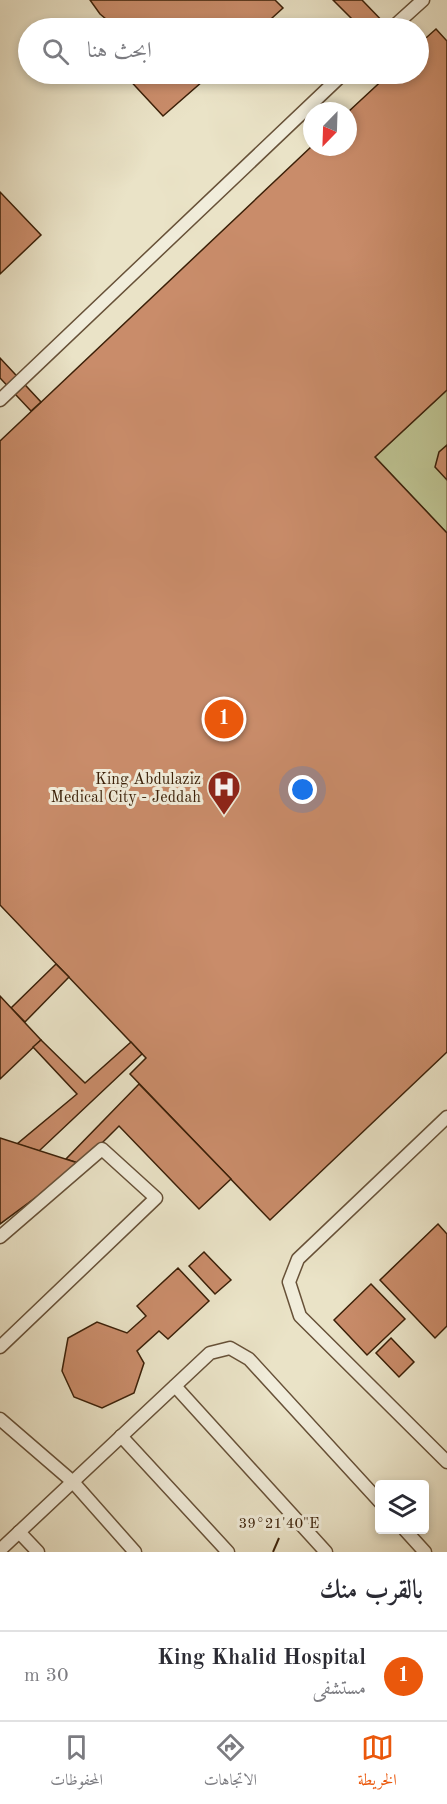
<!DOCTYPE html>
<html lang="ar">
<head>
<meta charset="utf-8">
<style>
	body { margin:0; font-family:"Old Standard TT",Amiri,serif; background:#f2f2f3; color:#2b2b33; direction:rtl }
	.controls { position:absolute; right:18px; bottom:18px; display:grid; overflow:hidden; border-radius:6px; box-shadow:0 3px 9px #0003 }
	.controls button { width:54px; height:54px; display:grid; place-items:center; padding:0; border:0; border-bottom:2px solid #e1e1e2; background:#fff; color:#2b2b33; font:30px sans-serif }
	.compass { position:absolute; left:303px; top:102px; width:54px; height:54px; border-radius:50%; background:#fff; box-shadow:0 3px 9px #0003; rotate:203deg }
	.you { position:absolute; left:303px; top:790px; width:21px; height:21px; margin:-15px; border:4px solid #fff; border-radius:50%; background:#1a73e8; box-shadow:0 0 0 9px #1a73e833 }
	.badge { display:grid; place-items:center; width:39px; height:39px; border-radius:50%; background:#ea580c; color:#fff; font-size:20px; font-weight:700 }
	.pin { position:absolute; translate:-50% -50%; border:3px solid #fff; box-shadow:0 2px 6px #0006 }
	.list { margin:0; padding:0; list-style:none }
	h2 { display:flex; justify-content:space-between; align-items:center; height:78px; margin:0; padding:0 24px; font-size:26px }
	h2 small { font-size:20px; font-weight:400; color:#7c7c81 }
	.list li { display:grid; grid-template-columns:39px 1fr auto; gap:18px; align-items:center; box-sizing:border-box; height:90px; padding:0 24px; border-top:2px solid #e1e1e2 }
	.list b { display:block; font-size:22px; white-space:nowrap }
	.list p { margin:0; font-size:20px; white-space:nowrap; color:#7c7c81 }
	.list em { font-size:20px; font-style:normal; color:#7c7c81 }
	.icon { flex:none; width:33px; height:33px; fill:none; stroke:currentColor; stroke-width:2; stroke-linecap:round; stroke-linejoin:round }
	.map { position:relative; flex:none; width:447px; height:1552px; overflow:hidden; direction:ltr }
	.search { position:absolute; background:#fff; box-shadow:0 3px 9px #0003; left:18px; right:18px; top:18px; height:66px; display:flex; align-items:center; gap:15px; box-sizing:border-box; padding:0 21px; border-radius:33px; color:#7c7c81; font-size:22px }
	.sheet { height:168px; background:#fff }
	nav { display:flex; justify-content:space-around; align-items:center; box-sizing:border-box; height:84px; border-top:2px solid #e1e1e2; background:#fff; font-size:16px; color:#7c7c81 }
	nav a { display:grid; justify-items:center; gap:3px }
	nav .on { color:#ea580c }
	.map>svg:first-child { display:block }
</style>
</head>
<body>
<div class="map">
<svg width="447" height="1552" viewBox="0 0 447 1552">
	<rect width="100%" height="100%" fill="#eae3c7"/>
	<filter id="stains"><feTurbulence type="fractalNoise" baseFrequency=".00333" numOctaves="4"/><feColorMatrix values="0 0 0 0 .2 0 0 0 0 .09 0 0 0 0 .02 0 0 0 .5 -.17"/></filter>
	<radialGradient id="worn" r=".72"><stop offset=".6" stop-color="#630" stop-opacity="0"/><stop offset="1" stop-color="#630" stop-opacity=".3"/></radialGradient>
	<path fill="#bdc291" stroke="#7c714c" stroke-width="1.5" d="M 447,390 L 447,533 L 375,457 Z"/>
	<g fill="#c98c6a" stroke="#3b2008" stroke-width="1.5">
		<path d="M 90,0 L 275,0 L 283,8 L 261,28 L 123,28 L 112,24 L 100,14 Z"/>
		<path d="M 333,0 L 362,0 L 389,28 L 361,28 Z"/>
		<path d="M 436,29 L 447,41 L 447,390 L 375,457 L 447,533 L 447,1052 L 270,1220 L 130,1074 L 146,1058 L 0,905 L 0,441 L 312,146 L 348,147 L 348,112 L 389,74 L 418,74 L 418,45 Z"/>
		<path d="M 124,74 L 211,74 L 163,116 Z"/>
		<path d="M 0,192 L 41,235 L 0,274 Z"/>
		<path d="M 0,358 L 41,402 L 31,411 L 0,378 Z"/>
		<path d="M 447,445 L 447,480 L 435,467 L 439,452 Z"/>
		<path d="M 56,964 L 69,977 L 25,1022 L 11,1008 Z"/>
		<path d="M 0,996 L 41,1040 L 0,1079 Z"/>
		<path d="M 41,1040 L 85,1083 L 131,1042 L 142,1054 L 39,1151 L 17,1144 L 77,1094 L 33,1047 Z"/>
		<path d="M 139,1084 L 231,1179 L 199,1209 L 119,1126 L 81,1164 L 66,1159 Z"/>
		<path d="M 0,1138 L 81,1164 L 0,1224 Z"/>
		<path d="M 438,1224 L 447,1234 L 447,1326 L 435,1338 L 380,1280 Z"/>
		<path d="M 204,1252 L 231,1280 L 215,1294 L 189,1266 Z"/>
		<path d="M 178,1268 L 209,1301 L 168,1339 L 159,1331 L 137,1351 L 144,1363 L 134,1393 L 102,1408 L 74,1397 L 62,1371 L 68,1338 L 97,1322 L 127,1333 L 146,1316 L 137,1306 Z"/>
		<path d="M 371,1284 L 405,1319 L 367,1355 L 334,1320 Z"/>
		<path d="M 391,1338 L 414,1362 L 399,1377 L 376,1353 Z"/>
	</g>
	<g fill="none" stroke-linecap="round" stroke-linejoin="round">
		<g stroke="#675138" stroke-width="15">
			<g id="service">
				<path d="M 392,28 L 423,0"/>
				<path d="M 0,400 L 343,74"/>
				<path d="M 447,1117 L 298,1259 L 289,1282 L 300,1316 L 447,1462"/>
				<path d="M 0,1237 L 102,1149 L 156,1198 L 0,1347"/>
				<path d="M 175,1386 L 326,1552"/>
				<path d="M 0,1419 L 73,1482 L 135,1552"/>
				<path d="M 121,1436 L 228,1552"/>
				<path d="M 405,1530 L 425,1552"/>
				<path d="M 19,1532 L 38,1552"/>
				<path d="M 0,1550 L 210,1353 L 230,1348 L 249,1359 L 380,1502"/>
			</g>
		</g>
		<use href="#service" stroke="#f1eddb" stroke-width="12"/>
	</g>
	<path fill="none" stroke="#3b2008" stroke-width="2" d="M 273,1552 L 279,1538"/>
	<defs>
		<g id="hospital-pin" transform="scale(1.725)"><path d="M0 17L-7.5 6A9.5 9.5 0 1 1 7.5 6Z" fill="#8f2418" stroke="#f1eddb"/><path d="M-5-5h3v3.5h4V-5h3V5h-3V1.5h-4V5h-3Z" fill="#fff"/></g>
	</defs>
	<g fill-rule="evenodd">
		<use href="#hospital-pin" x="224" y="787"/>
	</g>
	<g text-anchor="middle" stroke-width="6" stroke-linejoin="round" paint-order="stroke">
		<g font-size="16" fill="#3b2008" stroke="#f1eddb" text-anchor="end">
			<text x="201" y="784">King Abdulaziz<tspan x="201" dy="18">Medical City - Jeddah</tspan></text>
		</g>
	</g>
	<g font-size="15" text-anchor="middle" fill="#3b2008" stroke="#f1eddb" stroke-width="6" stroke-linejoin="round" paint-order="stroke">
		<text x="279" y="1528">39°21'40"E</text>
	</g>
	<rect width="100%" height="100%" filter="url(#stains)"/>
	<rect width="100%" height="100%" fill="url(#worn)"/>
</svg>
<div class="controls">
<button><svg class="icon" aria-label="layers" viewBox="0 0 24 24"><path d="M12 4l9 5-9 5-9-5zM3 14l9 5 9-5"/></svg></button>
</div>
<svg class="compass" viewBox="-18 -18 36 36"><path d="M0-13l5 13h-10z" fill="#e53935"/><path d="M0 13l5-13h-10z" fill="#7c7c81"/></svg>
<div class="you"></div>
<div class="pin badge" style="left:224px;top:719px">1</div>
<div class="search"><svg class="icon" aria-label="search" viewBox="0 0 24 24"><circle cx="10" cy="10" r="6"/><path d="M15 15l6 6"/></svg>ابحث هنا</div>
</div>
<section class="sheet">
<h2>بالقرب منك<small></small></h2>
<ul class="list">
<li><span class="badge">1</span><div><b>King Khalid Hospital</b><p>مستشفى</p></div><em>30 m</em></li>
</ul>
</section>
<nav>
<a class="on"><svg class="icon" aria-label="map" viewBox="0 0 24 24"><path d="M3 6l6-2 6 2 6-2v14l-6 2-6-2-6 2zM9 4v14M15 6v14"/></svg>الخريطة</a>
<a><svg class="icon" aria-label="directions" viewBox="0 0 24 24"><path d="M12 3l9 9-9 9-9-9zM9 14v-3h6M13 9l2 2-2 2"/></svg>الاتجاهات</a>
<a><svg class="icon" aria-label="saved" viewBox="0 0 24 24"><path d="M7 4h10v16l-5-4-5 4z"/></svg>المحفوظات</a>
</nav>
</body>
</html>
